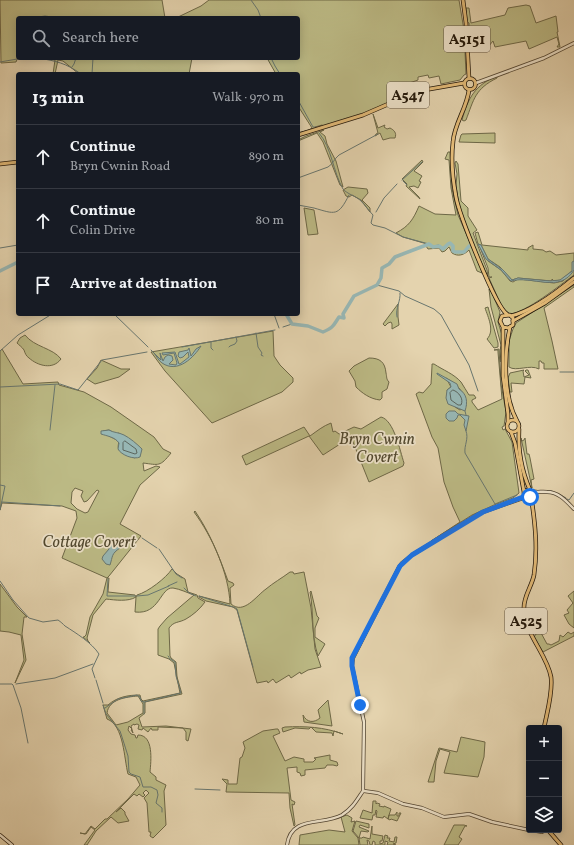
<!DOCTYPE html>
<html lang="en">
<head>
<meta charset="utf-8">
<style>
	body { margin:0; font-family:Vollkorn,serif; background:#242831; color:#f1f3f6 }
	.controls { position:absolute; right:12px; bottom:12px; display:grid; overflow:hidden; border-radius:4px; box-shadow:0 2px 10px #0003 }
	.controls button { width:36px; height:36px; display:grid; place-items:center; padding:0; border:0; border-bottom:1px solid #363941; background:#171b24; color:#f1f3f6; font:20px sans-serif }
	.stop { position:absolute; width:12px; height:12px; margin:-9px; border:3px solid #1a73e8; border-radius:50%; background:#fff }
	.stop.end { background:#1a73e8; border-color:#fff; box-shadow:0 1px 4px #0008 }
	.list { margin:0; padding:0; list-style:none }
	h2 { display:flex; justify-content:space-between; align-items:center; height:52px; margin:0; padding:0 16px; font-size:17px }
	h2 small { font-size:13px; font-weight:400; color:#9ea1a6 }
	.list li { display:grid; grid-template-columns:26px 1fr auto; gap:12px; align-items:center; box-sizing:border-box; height:64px; padding:0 16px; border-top:1px solid #363941 }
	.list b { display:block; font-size:15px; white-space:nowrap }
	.list p { margin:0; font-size:13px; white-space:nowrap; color:#9ea1a6 }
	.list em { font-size:13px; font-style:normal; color:#9ea1a6 }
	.icon { flex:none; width:22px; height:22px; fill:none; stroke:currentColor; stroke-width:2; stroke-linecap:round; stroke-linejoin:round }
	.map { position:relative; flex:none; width:574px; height:845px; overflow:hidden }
	.search { position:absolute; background:#171b24; box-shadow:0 2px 10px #0003; left:16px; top:16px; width:284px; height:44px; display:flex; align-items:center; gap:10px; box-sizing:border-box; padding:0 14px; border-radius:4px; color:#9ea1a6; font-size:15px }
	.panel { position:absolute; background:#171b24; box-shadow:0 2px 10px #0003; left:16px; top:72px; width:284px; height:244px; border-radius:4px }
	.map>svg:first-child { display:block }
</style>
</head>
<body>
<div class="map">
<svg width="574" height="845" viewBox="0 0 574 845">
	<rect width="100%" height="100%" fill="#e4d3ae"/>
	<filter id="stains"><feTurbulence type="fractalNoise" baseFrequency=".005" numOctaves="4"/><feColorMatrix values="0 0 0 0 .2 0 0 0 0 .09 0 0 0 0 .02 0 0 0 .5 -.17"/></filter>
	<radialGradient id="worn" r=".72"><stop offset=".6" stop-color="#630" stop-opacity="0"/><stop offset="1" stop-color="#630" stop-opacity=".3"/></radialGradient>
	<g fill="#bcba85" stroke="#6e6847" fill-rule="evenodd">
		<path d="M 0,0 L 162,0 L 165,18 L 18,18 L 18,57 L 16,62 L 1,63 Z"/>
		<path d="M 209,0 L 459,0 L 464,30 L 466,74 L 464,75 L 460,80 L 441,84 L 439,76 L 429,78 L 428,75 L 418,77 L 418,80 L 395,88 L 398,95 L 398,98 L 369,112 L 324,126 L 322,125 L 315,127 L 317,129 L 298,134 L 298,133 L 309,130 L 312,128 L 298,106 L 298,74 L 276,74 L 267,58 L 298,58 L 298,18 L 176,18 L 201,6 Z"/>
		<path d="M 526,5 L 530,6 L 536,23 L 556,16 L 558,32 L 557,32 L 560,47 L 557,47 L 559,44 L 557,37 L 529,49 L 526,41 L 495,47 L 493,41 L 488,47 L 470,51 L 469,23 L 467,22 L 466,8 L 469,8 L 471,23 L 505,15 L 508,8 Z"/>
		<path d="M 43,58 L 192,58 L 189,74 L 79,74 L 63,61 L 58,60 L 55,74 L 53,74 L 55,60 Z"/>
		<path d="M 497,76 L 497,78 C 475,89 474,99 466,120 L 464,121 L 462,120 C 468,98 475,85 497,76 Z"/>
		<path d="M 373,114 L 378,128 L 385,125 L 384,127 L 387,129 L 390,128 C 394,130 397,133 395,138 L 390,138 L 383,140 L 380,133 L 375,136 L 376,134 L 378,133 Z"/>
		<path d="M 324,130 L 320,132 L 325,136 L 327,144 L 336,161 L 343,187 L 340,185 L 323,142 L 317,133 L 298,141 L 298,140 L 306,136 Z"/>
		<path d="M 495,133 L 495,143 L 459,142 L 461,135 L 462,134 Z"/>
		<path d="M 448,152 L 450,152 L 452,189 L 458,215 L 480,265 L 482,273 L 477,271 L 469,250 C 464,255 458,257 452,253 L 449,247 L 445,251 L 442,252 L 439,248 L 428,249 L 426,246 L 429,245 C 434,248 438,246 443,249 L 439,245 L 433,246 L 428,244 L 426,246 L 424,244 L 427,244 L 403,237 L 396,233 C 409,226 413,220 419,206 L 435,214 L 456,215 L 451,188 L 449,160 L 445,159 Z"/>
		<path d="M 422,160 L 423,162 L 414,171 L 422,176 L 419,181 L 421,182 L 418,188 L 414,186 L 409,187 L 419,197 L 420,199 L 406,186 L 407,184 L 402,179 Z"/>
		<path d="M 456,161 L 458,164 L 461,201 L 468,208 L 468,216 L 477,230 L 473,233 L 487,270 L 488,277 L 472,242 L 459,206 L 456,185 L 457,174 L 455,163 Z"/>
		<path d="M 348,187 L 367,189 L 368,193 L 362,200 L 370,208 L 370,212 L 361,200 L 352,195 L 349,197 L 346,196 L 343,190 Z"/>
		<path d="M 304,208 L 314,210 L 318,234 L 308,235 Z"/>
		<path d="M 478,232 L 482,245 L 528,250 L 528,248 L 533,245 L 533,249 L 543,250 L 546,252 L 550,251 L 556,255 L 574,253 L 574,275 C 560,285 526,313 509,314 L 502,307 L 489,278 L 492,277 L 489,277 L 488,268 L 479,245 L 488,261 L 501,270 L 510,281 L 513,282 L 518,279 L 554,283 L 563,281 L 572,271 L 561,280 L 554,281 L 552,279 L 552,281 L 518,278 L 512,280 L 500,267 L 488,259 L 481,245 L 478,244 L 475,233 Z"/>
		<path d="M 574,285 L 574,287 L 544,308 L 552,341 L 558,369 L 544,369 L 544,363 L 542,363 L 541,361 L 539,361 L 539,369 C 530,364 516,372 509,367 L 509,341 L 513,329 L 516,323 Z"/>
		<path d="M 489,289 L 492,293 L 500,312 L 498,322 L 502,335 L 501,362 L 500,351 L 501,345 L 491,307 Z"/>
		<path d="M 398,304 L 398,317 L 399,325 L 392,329 L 392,324 L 391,322 L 388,323 L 385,326 L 383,324 Z"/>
		<path d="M 488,307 L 498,343 L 498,347 L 494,348 L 487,339 C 495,331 488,317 485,308 Z"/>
		<path d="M 273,331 L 274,356 L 280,365 L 293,378 L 293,382 L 282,392 L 212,423 L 165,371 L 151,352 Z"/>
		<path d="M 25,335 C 34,347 53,348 61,359 C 53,370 38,366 29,358 C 26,356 25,353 24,350 C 22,347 19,345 17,343 L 20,338 Z"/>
		<path d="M 2,349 L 23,384 L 58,382 L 59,385 L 84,392 L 111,407 L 154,437 L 163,449 L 171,453 C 160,467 159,465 143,463 L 144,471 L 156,466 L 160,467 L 140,485 L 120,524 L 141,536 L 109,576 L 107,578 L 62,558 L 77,518 L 76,511 L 62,506 L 2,503 L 0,510 L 0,351 ZM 109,430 L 116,434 L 119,433 L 135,458 C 127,454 115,454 119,442 C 114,437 107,437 103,431 ZM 75,488 L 83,491 L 81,496 L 84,502 L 87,501 L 97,490 L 99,491 L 88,512 L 85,513 L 77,509 L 71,503 L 72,492 Z"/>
		<path d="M 499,349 L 501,384 L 506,412 L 504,426 L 502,427 L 503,430 L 505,429 L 512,442 L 519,493 L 513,498 L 494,505 L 472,515 L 431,541 L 460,522 L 453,507 L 444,482 L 438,448 L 432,437 L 416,394 L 419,392 L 423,393 L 431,384 L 432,366 L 432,364 L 434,364 C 443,370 454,374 461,382 C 464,386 466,391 469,395 L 474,395 L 476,398 L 472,400 L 472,402 L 478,410 L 502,399 L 498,352 L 498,350 L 494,350 ZM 446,378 C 457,384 466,393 466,406 L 460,410 L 455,407 L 447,390 L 451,387 Z"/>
		<path d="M 369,358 C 380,358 385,362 386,373 C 387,377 386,379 389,382 L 387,389 L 382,392 L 382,398 L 380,400 C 370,399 362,393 356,387 L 355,381 L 349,371 L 354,366 Z"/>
		<path d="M 101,360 L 121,369 L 130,369 L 119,377 L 95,384 L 87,379 L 97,368 Z"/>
		<path d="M 524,370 L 523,371 L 524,377 L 529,375 L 525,371 L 526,370 L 528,370 L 531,378 L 525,377 L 524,384 L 511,383 L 512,392 L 510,392 L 508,378 L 510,373 Z"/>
		<path d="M 381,417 C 394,420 400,451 404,463 L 403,466 L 369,482 L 351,437 L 323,455 L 309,436 L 246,465 L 242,456 L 304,427 L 310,436 C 317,431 323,426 331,423 L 333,432 L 335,431 L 339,434 L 354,427 L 361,429 Z"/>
		<path d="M 521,438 L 522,441 L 524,440 L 525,438 L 527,454 L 529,454 L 530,458 L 534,479 L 531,480 L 532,488 Z"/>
		<path d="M 195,511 C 210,533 219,556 228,581 L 233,583 L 234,585 L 230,588 L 231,604 C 244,615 256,596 266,589 C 273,583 282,578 290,572 L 293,572 L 294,574 L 304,572 L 311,608 L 315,649 L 321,667 L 308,670 L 301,674 L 300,672 L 291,678 L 289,675 L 276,683 L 273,679 L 268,683 L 267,681 L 257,683 L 237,610 L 233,607 L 206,601 L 199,597 L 199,596 L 230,604 C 229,574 212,536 194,512 Z"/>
		<path d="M 172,569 L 177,574 L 185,579 L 188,592 L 197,595 L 198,598 L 205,602 C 200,609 193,615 186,619 C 179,623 174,621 169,628 L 170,656 L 171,658 L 176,662 L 177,677 L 182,694 L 145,702 L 145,713 L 139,718 L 142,727 L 166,726 L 191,729 L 188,741 L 186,740 L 186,732 L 183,728 L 158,727 L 158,730 L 152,730 L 151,728 L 148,732 L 143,728 L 142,730 L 138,729 L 139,725 L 137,724 L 134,725 L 134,724 L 131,726 L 133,733 L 131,730 L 132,729 L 129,726 L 128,730 L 131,734 L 135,735 L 136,738 L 137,738 L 138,735 C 154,735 151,761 150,772 L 156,777 L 156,780 L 166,785 L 164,791 L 166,825 L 153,838 L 150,836 L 151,832 L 149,832 L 147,803 L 144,798 L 149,793 L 146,790 L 143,793 L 145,795 L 143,797 L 139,794 L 137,796 L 134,794 L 116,812 L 121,808 L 125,812 L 125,814 L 129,821 L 118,823 L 111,817 L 96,831 L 87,845 L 84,845 L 95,830 L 91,827 L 86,834 L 80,833 L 85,834 L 91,826 L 95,829 L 105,819 L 107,819 L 128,799 L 140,785 L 136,777 L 128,774 C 124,759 124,725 107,719 L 103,705 L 108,705 C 117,697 128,695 140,695 L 141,699 L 143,701 L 180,693 L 174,663 L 169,659 L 158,655 L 158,629 L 160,626 L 167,618 L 194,595 C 188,593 180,589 173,588 C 160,587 160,615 135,612 L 136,597 C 128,602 115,600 106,599 L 93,615 L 87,638 L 88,641 L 90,643 L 83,637 L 84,637 L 86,635 L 90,617 L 103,594 L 107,578 L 109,578 L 108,592 L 135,595 L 136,597 L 137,595 C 148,592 166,578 172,569 ZM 138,696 L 143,704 L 143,713 L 128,722 L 116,725 L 107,713 C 109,699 126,697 138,696 Z"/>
		<path d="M 0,584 L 17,607 L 27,617 L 24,617 L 22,634 L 26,660 L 15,683 L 24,660 L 21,635 L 9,632 L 0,631 Z"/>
		<path d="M 311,591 L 317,616 L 319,618 L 315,628 L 315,637 L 325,644 L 318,656 C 311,635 314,613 310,592 Z"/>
		<path d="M 574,591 L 574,628 L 569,624 L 564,615 L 569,613 L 567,610 L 573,603 L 568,596 Z"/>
		<path d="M 540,631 L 547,644 L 549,644 L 551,645 L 559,641 L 560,635 L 563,637 L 568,632 L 571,634 L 574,632 L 574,636 L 543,652 L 534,637 L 536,634 Z"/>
		<path d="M 328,700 L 332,726 L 304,722 L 303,715 C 307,723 314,723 320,718 L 318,710 Z"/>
		<path d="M 285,727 C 305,726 324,727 343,734 L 334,731 L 333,736 L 332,733 L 316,732 L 311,727 L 309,729 L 295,728 L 283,732 L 282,728 Z"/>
		<path d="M 276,729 L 278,729 L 280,733 L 273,736 L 285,761 L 294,757 L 304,759 L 304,762 L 313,762 L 316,759 L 314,758 L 330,755 L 330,760 L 337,762 L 338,765 L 337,766 L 333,765 L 327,765 L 325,768 L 305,770 L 305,775 L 301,776 L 300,773 L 297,772 L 297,767 L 287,768 L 291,800 L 295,802 L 294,805 L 292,804 L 295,825 L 294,826 L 290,808 L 289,793 L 226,792 L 227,784 L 222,779 L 228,780 L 228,784 L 237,784 L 240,758 L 242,757 L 245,748 L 243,742 L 263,731 Z"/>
		<path d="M 461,737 L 485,742 L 484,757 L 478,777 L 444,773 L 450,752 L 440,749 L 436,761 L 434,782 L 428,782 L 439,748 L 457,752 Z"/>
		<path d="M 373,801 L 376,801 L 376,804 L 377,803 L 380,804 L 379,806 L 384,807 L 384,806 L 391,809 L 389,815 L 395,815 L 397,812 L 397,816 L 399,816 L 399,813 L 401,813 L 397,821 L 391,819 L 390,820 L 388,819 L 389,815 L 388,819 L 384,816 L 383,818 L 376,817 L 377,811 L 376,810 L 375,815 L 373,815 L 372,820 L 360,818 L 363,810 L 372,813 Z"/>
		<path d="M 347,815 L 352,818 L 351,822 L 355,821 L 352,831 L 358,838 L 359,845 L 299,845 L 300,835 L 329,830 L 345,832 L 341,817 Z"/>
		<path d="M 356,821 L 369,824 L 369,828 L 360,825 L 359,827 L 369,831 L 368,832 L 361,831 L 359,838 L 362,838 L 363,837 L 370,839 L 372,826 L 372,834 L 383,836 L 382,841 L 380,841 L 380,844 L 383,843 L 385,835 L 388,836 L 387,838 L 390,838 L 389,841 L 394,842 L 395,837 L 397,837 L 396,843 L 393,844 L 396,845 L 387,845 L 388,842 L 385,841 L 385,845 L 375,845 L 375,842 L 373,841 L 372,845 L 370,845 L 369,841 L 367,840 L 368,845 L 360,845 L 359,838 L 353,831 Z"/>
		<path d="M 454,825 L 464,825 L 467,826 L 465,826 L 459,837 L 462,839 L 458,845 L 444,845 Z"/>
	</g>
	<g fill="#97b6b3" stroke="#68766f">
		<path d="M 478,244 L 481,245 L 488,259 L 503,270 L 512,280 L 518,278 L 550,281 L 560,280 L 572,271 L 572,262 L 574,261 L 574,270 C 560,294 532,275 511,281 L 501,270 L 486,259 Z"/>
		<path d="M 201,346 C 194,357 178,374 162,363 C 159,361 157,357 154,353 L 161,360 L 160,353 L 163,361 L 165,357 L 168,355 L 172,356 L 173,360 L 169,364 L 176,365 L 177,363 L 174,353 L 163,355 L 162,353 L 175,352 L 179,364 L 180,364 L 189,357 L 188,352 L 183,357 L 180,358 L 178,356 L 179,352 L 188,350 L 189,348 L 191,356 L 196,349 Z"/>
		<path d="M 437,373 L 457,384 L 459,389 C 467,394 468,402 465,411 L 448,404 L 446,398 L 447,390 L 451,387 L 450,383 L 437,374 Z"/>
		<path d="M 449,411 L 455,411 L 458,414 L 469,416 L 466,431 L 464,425 L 465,420 L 460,415 L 458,415 L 457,418 L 454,421 L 449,421 L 446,418 L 446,414 Z"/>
		<path d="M 109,430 C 114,433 118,432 124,435 C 130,438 137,444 142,449 L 140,457 C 134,460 121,455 118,449 L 119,443 C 115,437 107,436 101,434 L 101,431 Z"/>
		<path d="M 111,539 L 119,540 L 121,544 L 120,548 C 111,554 113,556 110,565 L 106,564 L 102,559 L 103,556 L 109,549 L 108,544 Z"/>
	</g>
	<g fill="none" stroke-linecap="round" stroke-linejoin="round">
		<g stroke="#5c665e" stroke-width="1">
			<path d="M 453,390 C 459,392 464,399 461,405 L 458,405 L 451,400 L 450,393 Z"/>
			<path d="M 125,441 L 136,449 L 137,453 L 135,454 L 123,450 L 123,443 Z"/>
		</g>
		<g stroke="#68766f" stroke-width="1">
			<path d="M 251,0 L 258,10 L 261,18"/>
			<path d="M 53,17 L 55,18"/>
			<path d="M 32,18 L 45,16 L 52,17"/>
			<path d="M 38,58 C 56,61 66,63 81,74"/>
			<path d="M 271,58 L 275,66 L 280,74"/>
			<path d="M 0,62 L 23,58"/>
			<path d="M 72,67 L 74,64 L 76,58"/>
			<path d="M 92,74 L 93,58"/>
			<path d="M 298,100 L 313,127 L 316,127"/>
			<path d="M 319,133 C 332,148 333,172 343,189 C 347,194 356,196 361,201 C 365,205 369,211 373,215 L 371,223 L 373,225 L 385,228 L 403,237 L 429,244"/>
			<path d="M 298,178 L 328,167 C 333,164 334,159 339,155 L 378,134"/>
			<path d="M 402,180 L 422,162"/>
			<path d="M 403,181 L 407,185"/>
			<path d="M 298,205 C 303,206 309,207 314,208 C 335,214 338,217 349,195"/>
			<path d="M 376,212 L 384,198 L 397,184"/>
			<path d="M 0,248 L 18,245"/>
			<path d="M 377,285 L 399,291 L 405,296 L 434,309 L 441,315 L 469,365 L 478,391"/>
			<path d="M 114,314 L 148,347"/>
			<path d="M 274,314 L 279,328"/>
			<path d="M 397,317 C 395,308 401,301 400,293"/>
			<path d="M 283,327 L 292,324"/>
			<path d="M 256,333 L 258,347 L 262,353 L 261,355 L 263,356"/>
			<path d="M 211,342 L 211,348 L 213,350"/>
			<path d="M 182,347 L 275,330"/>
			<path d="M 229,347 L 230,346 L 235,344 L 237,341 L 236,337"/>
			<path d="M 151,350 L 154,353"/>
			<path d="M 0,351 L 18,335 L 52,314"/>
			<path d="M 560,372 L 574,372"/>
			<path d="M 0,387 L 60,384 L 78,390 L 102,360 L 147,352"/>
			<path d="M 465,411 L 466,415"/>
			<path d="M 50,430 L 55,385"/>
			<path d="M 466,431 C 469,439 464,445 465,453 L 495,504 L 517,495"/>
			<path d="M 0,485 L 5,486 L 0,510"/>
			<path d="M 546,491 L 552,491"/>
			<path d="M 559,494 L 566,498"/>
			<path d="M 567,499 L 569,500 L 574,493"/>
			<path d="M 2,502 L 60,506"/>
			<path d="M 142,538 L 157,548"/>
			<path d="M 159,549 L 176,574 L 182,578"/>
			<path d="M 108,579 L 107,596 L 135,596"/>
			<path d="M 0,581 L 13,600 L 29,618 L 43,622 L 58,620 C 61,622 63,624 65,626 C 76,633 92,643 99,654 L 92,669 L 95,678"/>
			<path d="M 168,586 L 177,582"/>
			<path d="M 184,588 L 189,593 L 196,596"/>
			<path d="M 137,596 L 148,595 L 169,586"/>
			<path d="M 199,596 L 233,607"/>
			<path d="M 234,607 L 237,609 L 253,667"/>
			<path d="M 168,656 L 169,657"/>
			<path d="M 96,680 L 103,703"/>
			<path d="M 0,684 L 12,684 L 13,685 L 21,708 L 28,743"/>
			<path d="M 16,684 L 55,678 L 93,664"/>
			<path d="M 144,702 L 181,693 L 176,676 L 175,662 L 169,658"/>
			<path d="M 103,705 L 106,714 L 120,731 L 122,737 L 128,756 L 129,772 L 131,774 L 140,777 L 143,787 L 151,787 L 157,790 L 158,795 L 156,803 L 162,808 L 162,812"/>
			<path d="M 105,708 L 118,699 L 137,695 L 140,697 L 141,701 L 144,702 L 144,714"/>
			<path d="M 195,789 L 220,790"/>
		</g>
		<g stroke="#97b6b3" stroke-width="3.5">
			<path d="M 0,271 L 18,262"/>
			<path d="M 286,314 L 292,324 L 308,326 L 323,332 C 334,327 333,326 339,317 L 344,318 L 343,314 L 354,296 L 377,285 L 381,278 L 382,268 L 389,264 L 395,257 L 429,244 L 433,247 L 439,246 L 443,249 L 448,244 L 450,243 L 453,246 L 453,251 L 455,252 L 464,252 L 469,246"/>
		</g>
		<g stroke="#524532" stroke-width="4">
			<g id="tertiary">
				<path d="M 476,83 L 544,58 L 574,43"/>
				<path d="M 531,491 C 537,493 542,491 547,492 C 559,492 567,502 574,509"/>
				<path d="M 363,790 L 364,722 L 352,666 L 353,658 L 399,567 L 402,563 L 412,555 L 477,515 L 483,512 L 526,497"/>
				<path d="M 364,791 L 378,793 L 403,804 L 422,808 L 444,817 L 469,814 L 492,822 L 529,830"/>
				<path d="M 531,830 L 542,832 L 546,830"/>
				<path d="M 287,845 C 291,815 322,826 342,815 C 352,809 357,800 363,791"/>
			</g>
		</g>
		<g stroke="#211609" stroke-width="4">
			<path id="secondary" d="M 0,835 L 12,845"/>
		</g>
		<g stroke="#211609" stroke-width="4.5">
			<g id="primary">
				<path d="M 463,0 L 466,23 L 469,78"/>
				<circle cx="470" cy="84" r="5.5"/>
				<path d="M 469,90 C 467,108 454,124 453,142 C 451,158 453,181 456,197 C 459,214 496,308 507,314"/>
				<path d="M 298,135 L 363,115 L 407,96 L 424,90 L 464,83"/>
				<path d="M 0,164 L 18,162"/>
				<path d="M 511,316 C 532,311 557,292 574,278"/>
				<path d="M 513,321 L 545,303 L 574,282"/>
				<path d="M 503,327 L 508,328 L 513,325 L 513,318 L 510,315 L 502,316 L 500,321 L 503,327 L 503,376 L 508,414 L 508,423"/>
				<path d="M 510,327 C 504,355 503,396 517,421"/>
				<circle cx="513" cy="426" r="6"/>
				<path d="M 519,429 C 518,449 522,472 530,490"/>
				<path d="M 511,432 L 515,443 L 524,492"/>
				<circle cx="528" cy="494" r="4"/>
				<path d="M 531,496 C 535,522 538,548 534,575 C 532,586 523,597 524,609 C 525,635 547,654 551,677 C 553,693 547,712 544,728"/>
				<path d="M 548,830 L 561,845"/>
			</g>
		</g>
		<use href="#tertiary" stroke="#ede2ca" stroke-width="2.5"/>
		<use href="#secondary" stroke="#ede2ca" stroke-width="2.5"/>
		<use href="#primary" stroke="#e2ba77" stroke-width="3"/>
	</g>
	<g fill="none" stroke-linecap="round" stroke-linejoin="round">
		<path stroke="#1a73e8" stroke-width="5" d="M 360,705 L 352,666 L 352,658 L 400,566 L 412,555 L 483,512 L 523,497 L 530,497"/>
	</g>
	<g text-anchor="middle" stroke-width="3.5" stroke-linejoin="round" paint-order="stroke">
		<g fill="#ede2ca" stroke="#5e5343" stroke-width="1">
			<rect x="444" y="26" width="46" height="26" rx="3"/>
			<rect x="387" y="82" width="42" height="26" rx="3"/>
			<rect x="505" y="608" width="42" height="26" rx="3"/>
		</g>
		<g font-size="15" font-weight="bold" fill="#211609">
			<text x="467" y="44">A5151</text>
			<text x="408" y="100">A547</text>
			<text x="526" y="626">A525</text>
		</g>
		<g font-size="16" font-style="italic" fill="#50472e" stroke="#ede2ca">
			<text x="377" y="444">Bryn Cwnin<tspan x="377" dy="18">Covert</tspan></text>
			<text x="89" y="547">Cottage Covert</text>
		</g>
	</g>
	<rect width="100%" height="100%" filter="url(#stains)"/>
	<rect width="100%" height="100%" fill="url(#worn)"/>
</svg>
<div class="controls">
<button>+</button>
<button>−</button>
<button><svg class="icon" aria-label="layers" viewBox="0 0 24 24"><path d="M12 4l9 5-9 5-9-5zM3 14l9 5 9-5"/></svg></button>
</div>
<div class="stop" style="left:530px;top:497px"></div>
<div class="stop end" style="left:360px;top:705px"></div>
<div class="search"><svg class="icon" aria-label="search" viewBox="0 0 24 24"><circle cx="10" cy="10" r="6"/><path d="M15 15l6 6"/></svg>Search here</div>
<section class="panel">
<h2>13 min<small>Walk · 970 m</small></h2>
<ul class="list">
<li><svg class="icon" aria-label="ahead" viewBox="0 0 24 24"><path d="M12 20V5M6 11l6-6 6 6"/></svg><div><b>Continue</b><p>Bryn Cwnin Road</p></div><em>890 m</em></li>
<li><svg class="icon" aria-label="ahead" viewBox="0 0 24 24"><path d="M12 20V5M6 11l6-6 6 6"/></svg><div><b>Continue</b><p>Colin Drive</p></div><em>80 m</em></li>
<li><svg class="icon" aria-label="arrive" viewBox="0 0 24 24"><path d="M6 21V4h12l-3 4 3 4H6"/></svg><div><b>Arrive at destination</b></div></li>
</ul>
</section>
</div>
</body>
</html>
